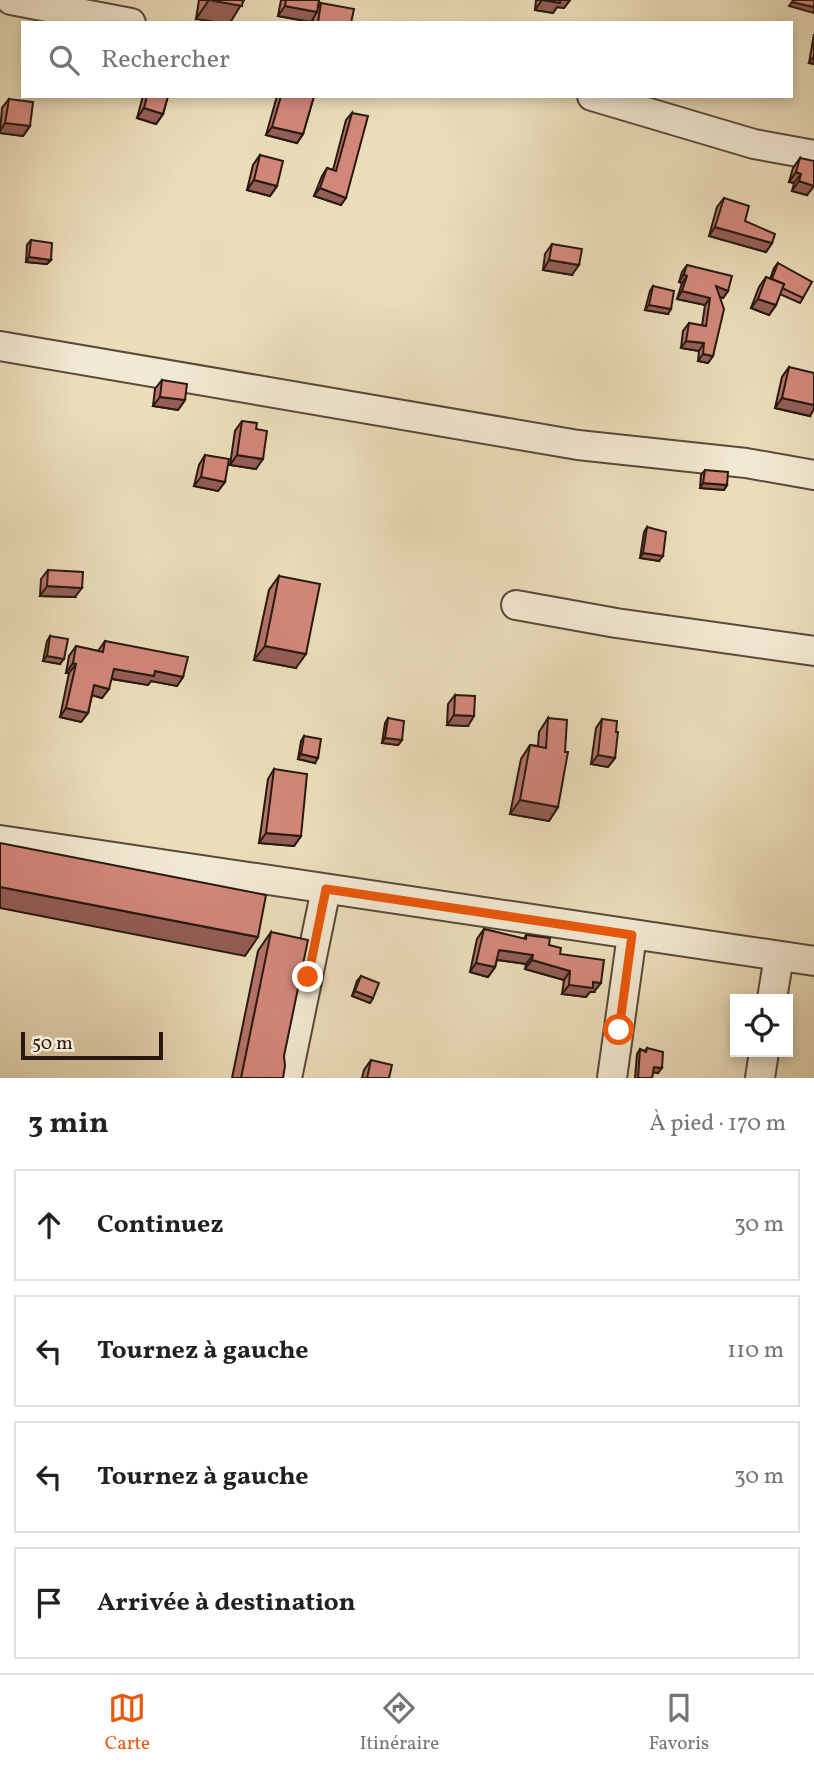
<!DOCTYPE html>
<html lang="fr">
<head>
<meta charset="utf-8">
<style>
	body { margin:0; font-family:Vollkorn,serif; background:#f6f6f6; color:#202124 }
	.controls { position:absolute; right:21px; bottom:21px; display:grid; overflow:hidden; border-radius:0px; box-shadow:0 4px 10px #0003 }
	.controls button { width:63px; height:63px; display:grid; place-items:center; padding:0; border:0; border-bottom:2px solid #e0e0e0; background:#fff; color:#202124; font:35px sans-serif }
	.scale { position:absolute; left:21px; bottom:18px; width:142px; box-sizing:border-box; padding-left:7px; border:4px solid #28180e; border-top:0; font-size:19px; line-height:24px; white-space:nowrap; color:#28180e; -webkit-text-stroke:5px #f2e9d2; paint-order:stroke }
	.stop { position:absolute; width:21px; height:21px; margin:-16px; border:5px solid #ea580c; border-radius:50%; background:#fff }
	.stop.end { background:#ea580c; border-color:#fff; box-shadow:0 2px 7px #0008 }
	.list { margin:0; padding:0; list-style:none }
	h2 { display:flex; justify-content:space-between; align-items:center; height:91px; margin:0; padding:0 28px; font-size:30px }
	h2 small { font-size:23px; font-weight:400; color:#757577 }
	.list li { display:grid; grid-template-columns:46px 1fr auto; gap:21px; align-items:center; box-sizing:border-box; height:112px; margin:0 14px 14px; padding:0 14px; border:2px solid #e0e0e0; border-radius:0px }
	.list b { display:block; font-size:26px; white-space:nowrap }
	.list em { font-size:23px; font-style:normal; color:#757577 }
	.icon { flex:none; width:38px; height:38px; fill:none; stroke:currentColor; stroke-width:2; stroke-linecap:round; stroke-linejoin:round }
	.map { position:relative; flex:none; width:814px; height:1078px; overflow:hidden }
	.search { position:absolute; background:#fff; box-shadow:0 4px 10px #0003; left:21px; right:21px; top:21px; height:77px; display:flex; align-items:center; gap:18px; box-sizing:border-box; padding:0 24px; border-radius:0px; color:#757577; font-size:26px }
	.sheet { height:595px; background:#fff }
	nav { display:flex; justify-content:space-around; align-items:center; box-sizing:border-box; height:98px; border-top:2px solid #e0e0e0; background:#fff; font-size:19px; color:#757577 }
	nav a { display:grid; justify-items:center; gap:4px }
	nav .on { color:#ea580c }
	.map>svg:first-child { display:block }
</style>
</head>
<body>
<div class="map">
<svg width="814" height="1078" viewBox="0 0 814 1078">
	<rect width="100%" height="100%" fill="#ebddba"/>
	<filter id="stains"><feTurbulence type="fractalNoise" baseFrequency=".00286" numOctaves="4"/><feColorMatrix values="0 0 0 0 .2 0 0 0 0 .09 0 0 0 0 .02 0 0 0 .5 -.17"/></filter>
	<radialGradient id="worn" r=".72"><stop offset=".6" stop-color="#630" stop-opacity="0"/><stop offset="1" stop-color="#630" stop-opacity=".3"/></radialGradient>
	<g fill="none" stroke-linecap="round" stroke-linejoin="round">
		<g stroke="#594939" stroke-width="32">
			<g id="minor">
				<path d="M 11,0 L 131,23"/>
				<path d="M 592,96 L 754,144 L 814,155"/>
				<path d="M 0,346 L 578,445 L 746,463 L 814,475"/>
				<path d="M 516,605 L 616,623 L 814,651"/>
				<path d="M 0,840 L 814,961"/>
				<path d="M 772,999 L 779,956"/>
				<path d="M 287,1078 L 326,889"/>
				<path d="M 612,1078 L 632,935"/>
				<path d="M 760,1078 L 764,1052"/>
			</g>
		</g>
		<use href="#minor" stroke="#f2e9d2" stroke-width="28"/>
	</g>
	<g fill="#b5746a" stroke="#28180e" stroke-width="2">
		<path d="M 199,0 L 244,0 L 242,3 L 196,19 Z"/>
		<path d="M 281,0 L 319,0 L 318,8 L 321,3 L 351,23 L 313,23 L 313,17 L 311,22 L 278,16 Z"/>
		<path d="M 536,0 L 570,0 L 564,8 L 557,7 L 553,13 L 535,10 Z"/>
		<path d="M 814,34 L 814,64 L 809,63 Z"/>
		<path d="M 143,96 L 168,96 L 163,114 L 156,124 L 137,118 Z"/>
		<path d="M 277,96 L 314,96 L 303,134 L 297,143 L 266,135 Z"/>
		<path d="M 9,99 L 30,126 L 23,136 L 0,133 L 2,108 Z"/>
		<path d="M 352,113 L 341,205 L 314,196 L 322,176 L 327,168 L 333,170 L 346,120 Z"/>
		<path d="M 260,155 L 277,186 L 270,196 L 247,190 L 253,165 Z"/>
		<path d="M 800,158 L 807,195 L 792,191 L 794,183 L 789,182 L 793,168 Z"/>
		<path d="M 724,198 L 745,221 L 772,243 L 766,252 L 709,236 L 717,207 Z"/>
		<path d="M 31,240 L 51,260 L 47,264 L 26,262 L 27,245 Z"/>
		<path d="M 552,244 L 572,275 L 543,270 L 545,254 Z"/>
		<path d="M 778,263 L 803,298 L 800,303 L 780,294 L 776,305 L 769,315 L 751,308 L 759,287 L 766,277 L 770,279 L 774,268 Z"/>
		<path d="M 687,265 L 728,291 L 723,298 L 720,297 L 713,356 L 708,363 L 698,361 L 699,351 L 681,348 L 683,331 L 689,323 L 702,326 L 705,305 L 677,299 L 682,283 L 679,282 L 682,272 Z"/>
		<path d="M 653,286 L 668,314 L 645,310 L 650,291 Z"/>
		<path d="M 789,367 L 810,416 L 775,408 L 782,377 Z"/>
		<path d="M 162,380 L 185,400 L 178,410 L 153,406 L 155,389 Z"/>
		<path d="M 242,421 L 256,429 L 256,469 L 230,465 L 235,431 Z"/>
		<path d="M 205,455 L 225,482 L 218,491 L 194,486 L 199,465 Z"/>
		<path d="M 705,470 L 727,485 L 724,490 L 700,488 L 701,475 Z"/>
		<path d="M 647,527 L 659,561 L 640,558 L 644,532 Z"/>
		<path d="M 48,570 L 75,597 L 40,596 L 41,579 Z"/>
		<path d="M 279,576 L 296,668 L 254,660 L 269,590 Z"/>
		<path d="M 50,636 L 60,664 L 43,661 L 47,641 Z"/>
		<path d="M 105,641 L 183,677 L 177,686 L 151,681 L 148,685 L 111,679 L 102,698 L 92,695 L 88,713 L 81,722 L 60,717 L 69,673 L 66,673 L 69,656 L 76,646 L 98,651 Z"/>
		<path d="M 455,695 L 468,726 L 447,725 L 448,704 Z"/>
		<path d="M 388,718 L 402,740 L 398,745 L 382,743 L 385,723 Z"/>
		<path d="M 548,718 L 558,807 L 549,821 L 510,814 L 521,759 L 530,745 L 538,746 L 539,732 Z"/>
		<path d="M 602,719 L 616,732 L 615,758 L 608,767 L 591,764 L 596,728 Z"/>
		<path d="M 304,736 L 315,763 L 298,759 L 301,741 Z"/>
		<path d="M 274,769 L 301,836 L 294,846 L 259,843 L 268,779 Z"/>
		<path d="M 484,929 L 524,939 L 526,935 L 549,945 L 560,954 L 594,992 L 590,992 L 586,997 L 562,994 L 564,980 L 525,969 L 526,964 L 497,960 L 495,967 L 488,977 L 470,972 L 477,939 Z"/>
		<path d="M 271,932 L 284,1056 L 283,1078 L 232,1078 L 258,951 Z"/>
		<path d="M 361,976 L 373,998 L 370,1003 L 352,996 L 357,981 Z"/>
		<path d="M 647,1048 L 658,1073 L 653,1072 L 652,1078 L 635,1078 L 637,1054 L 640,1049 L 645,1051 Z"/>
		<path d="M 371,1060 L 389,1078 L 362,1078 L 364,1070 Z"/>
	</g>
	<g fill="#935e56" stroke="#28180e" stroke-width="2">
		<path d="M 209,0 L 244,0 L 230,23 L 220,23 L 196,19 Z"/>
		<path d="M 542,0 L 570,0 L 564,8 L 557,7 L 553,13 L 535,10 Z"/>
		<path d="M 792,2 L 814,7 L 814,13 L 789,6 Z"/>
		<path d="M 285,6 L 317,12 L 311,22 L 278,16 Z"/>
		<path d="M 814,56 L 814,64 L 809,63 Z"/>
		<path d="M 144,108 L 163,114 L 156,124 L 137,118 Z"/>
		<path d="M 5,123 L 30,126 L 23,136 L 0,133 L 0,131 Z"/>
		<path d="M 272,127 L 303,134 L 297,143 L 266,135 Z"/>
		<path d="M 796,172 L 801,174 L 794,183 L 789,182 Z"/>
		<path d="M 254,180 L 277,186 L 270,196 L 247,190 Z"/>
		<path d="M 799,181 L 814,186 L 807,195 L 792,191 Z"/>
		<path d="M 320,188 L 346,198 L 341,205 L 314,196 Z"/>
		<path d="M 715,227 L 772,243 L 766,252 L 709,236 Z"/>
		<path d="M 29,257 L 51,260 L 47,264 L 26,262 Z"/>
		<path d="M 549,260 L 579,265 L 572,275 L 543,270 Z"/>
		<path d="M 684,274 L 687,276 L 682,283 L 679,282 Z"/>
		<path d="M 716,286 L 728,291 L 723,298 L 711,294 Z"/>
		<path d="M 682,291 L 710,298 L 705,305 L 677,299 Z"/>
		<path d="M 758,299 L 776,305 L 769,315 L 751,308 Z"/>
		<path d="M 649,305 L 671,309 L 668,314 L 645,310 Z"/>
		<path d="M 686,341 L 704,343 L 699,351 L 681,348 Z"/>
		<path d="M 703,354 L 713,356 L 708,363 L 698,361 Z"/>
		<path d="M 160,397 L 185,400 L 178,410 L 153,406 Z"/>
		<path d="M 782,398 L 814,405 L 814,409 L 810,416 L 775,408 Z"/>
		<path d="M 237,455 L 263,459 L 256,469 L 230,465 Z"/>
		<path d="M 201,477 L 225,482 L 218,491 L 194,486 Z"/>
		<path d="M 703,483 L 727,485 L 724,490 L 700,488 Z"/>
		<path d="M 643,553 L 663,556 L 659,561 L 640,558 Z"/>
		<path d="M 47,586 L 82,588 L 75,597 L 40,596 Z"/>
		<path d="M 265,646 L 306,654 L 296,668 L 254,660 Z"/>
		<path d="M 47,656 L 64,659 L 60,664 L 43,661 Z"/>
		<path d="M 73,663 L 76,664 L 69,673 L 66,673 Z"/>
		<path d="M 114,669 L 155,671 L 183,677 L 177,686 L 151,681 L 148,685 L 107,678 Z"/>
		<path d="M 94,685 L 109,689 L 102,698 L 88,694 Z"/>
		<path d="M 66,708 L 88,713 L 81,722 L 60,717 Z"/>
		<path d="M 454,715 L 474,716 L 468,726 L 447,725 Z"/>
		<path d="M 385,738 L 402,740 L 398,745 L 382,743 Z"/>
		<path d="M 301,754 L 318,758 L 315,763 L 298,759 Z"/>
		<path d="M 598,755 L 615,758 L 608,767 L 591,764 Z"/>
		<path d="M 520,800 L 558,807 L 549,821 L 510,814 Z"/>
		<path d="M 266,833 L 301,836 L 294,846 L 259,843 Z"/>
		<path d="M 0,887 L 258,937 L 245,956 L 0,908 Z"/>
		<path d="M 499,950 L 533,955 L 526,964 L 492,959 Z"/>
		<path d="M 532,960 L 570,971 L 564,980 L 525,969 Z"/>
		<path d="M 476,963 L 495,967 L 488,977 L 470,972 Z"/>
		<path d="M 593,982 L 601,983 L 594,992 L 590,992 L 586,997 L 562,994 L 569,985 Z"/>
		<path d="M 355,991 L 373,998 L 370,1003 L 352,996 Z"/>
		<path d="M 654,1067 L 662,1068 L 658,1073 L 651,1072 Z"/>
	</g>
	<g fill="#d2877b" stroke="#28180e" stroke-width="2">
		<path d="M 209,0 L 243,0 L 242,6 Z"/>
		<path d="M 286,0 L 319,0 L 317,12 L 285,6 Z"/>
		<path d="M 542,0 L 560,0 L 560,3 Z"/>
		<path d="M 793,0 L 814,0 L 814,7 L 792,2 Z"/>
		<path d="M 321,3 L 354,9 L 351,23 L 318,22 Z"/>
		<path d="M 147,96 L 168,96 L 163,114 L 144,108 Z"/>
		<path d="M 281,96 L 314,96 L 303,134 L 272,127 Z"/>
		<path d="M 9,99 L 33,102 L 30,126 L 5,123 Z"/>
		<path d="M 352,113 L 368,116 L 346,198 L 320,188 L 327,168 L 336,171 Z"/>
		<path d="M 260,155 L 283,161 L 277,186 L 254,180 Z"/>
		<path d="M 800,158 L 814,161 L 814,186 L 799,181 L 801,174 L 796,172 Z"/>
		<path d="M 724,198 L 749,206 L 745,221 L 775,234 L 772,243 L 715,227 Z"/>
		<path d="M 31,240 L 52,243 L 51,260 L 29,257 Z"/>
		<path d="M 552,244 L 582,249 L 579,265 L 549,260 Z"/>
		<path d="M 778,263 L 812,282 L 803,298 L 782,288 L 784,284 L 772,279 Z"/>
		<path d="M 687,265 L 732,276 L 728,291 L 716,286 L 724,309 L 713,356 L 703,354 L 704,343 L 686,341 L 689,323 L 706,326 L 710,298 L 682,291 L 687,276 L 684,274 Z"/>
		<path d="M 766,277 L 784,284 L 776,305 L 758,299 Z"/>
		<path d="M 653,286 L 674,291 L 671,309 L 649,305 Z"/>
		<path d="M 789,367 L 814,373 L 814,405 L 782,398 Z"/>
		<path d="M 162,380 L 187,384 L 185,400 L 160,397 Z"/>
		<path d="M 242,421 L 257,423 L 256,429 L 267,431 L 263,459 L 237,455 Z"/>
		<path d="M 205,455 L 229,459 L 225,482 L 201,477 Z"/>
		<path d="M 705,470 L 728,472 L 727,485 L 703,483 Z"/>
		<path d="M 647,527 L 666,532 L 663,556 L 643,553 Z"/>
		<path d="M 48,570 L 83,572 L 82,588 L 47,586 Z"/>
		<path d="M 279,576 L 320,584 L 306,654 L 265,646 Z"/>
		<path d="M 50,636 L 68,639 L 64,659 L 47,656 Z"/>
		<path d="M 105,641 L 188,657 L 183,677 L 155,671 L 154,676 L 114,669 L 109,689 L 94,685 L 88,713 L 66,708 L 76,664 L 73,663 L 76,646 L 103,652 Z"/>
		<path d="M 455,695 L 475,696 L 474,716 L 454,715 Z"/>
		<path d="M 388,718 L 404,721 L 402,740 L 385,738 Z"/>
		<path d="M 548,718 L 567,720 L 565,752 L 568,752 L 558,807 L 520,800 L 530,745 L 546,748 Z"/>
		<path d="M 602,719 L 617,721 L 616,732 L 618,732 L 615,758 L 598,755 Z"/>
		<path d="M 304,736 L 321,739 L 318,758 L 301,754 Z"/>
		<path d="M 274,769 L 307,774 L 301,836 L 266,833 Z"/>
		<path d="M 0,843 L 266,895 L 258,937 L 0,887 Z"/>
		<path d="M 484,929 L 526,939 L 526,935 L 550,938 L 549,945 L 561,948 L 560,954 L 604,960 L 601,983 L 593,982 L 593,988 L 569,985 L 570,971 L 532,960 L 533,955 L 499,950 L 495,967 L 476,963 Z"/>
		<path d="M 271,932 L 308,940 L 284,1056 L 285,1066 L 283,1078 L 241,1078 Z"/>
		<path d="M 361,976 L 379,983 L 373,998 L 355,991 Z"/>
		<path d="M 647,1048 L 663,1052 L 662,1068 L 654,1067 L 652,1078 L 638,1078 L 640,1049 L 646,1052 Z"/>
		<path d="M 371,1060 L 392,1065 L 389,1078 L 367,1078 Z"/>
	</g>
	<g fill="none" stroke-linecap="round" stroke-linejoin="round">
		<path stroke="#ea580c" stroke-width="9" d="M 308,977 L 326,889 L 632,935 L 619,1030"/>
	</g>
	<rect width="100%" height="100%" filter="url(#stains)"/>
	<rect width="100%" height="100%" fill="url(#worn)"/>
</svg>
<div class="controls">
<button><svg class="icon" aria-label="locate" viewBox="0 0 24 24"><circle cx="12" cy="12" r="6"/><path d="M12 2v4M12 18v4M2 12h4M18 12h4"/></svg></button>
</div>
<div class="scale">50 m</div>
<div class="stop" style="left:619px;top:1030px"></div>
<div class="stop end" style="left:308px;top:977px"></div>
<div class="search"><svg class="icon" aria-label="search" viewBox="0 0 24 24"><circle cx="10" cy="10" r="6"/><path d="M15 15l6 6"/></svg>Rechercher</div>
</div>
<section class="sheet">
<h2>3 min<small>À pied · 170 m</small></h2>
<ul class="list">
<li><svg class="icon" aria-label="ahead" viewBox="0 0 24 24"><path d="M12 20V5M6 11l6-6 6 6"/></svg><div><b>Continuez</b></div><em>30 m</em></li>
<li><svg class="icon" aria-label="left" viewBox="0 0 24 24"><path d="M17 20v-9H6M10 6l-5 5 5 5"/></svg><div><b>Tournez à gauche</b></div><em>110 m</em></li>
<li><svg class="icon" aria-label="left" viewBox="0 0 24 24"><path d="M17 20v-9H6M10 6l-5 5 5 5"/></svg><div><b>Tournez à gauche</b></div><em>30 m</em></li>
<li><svg class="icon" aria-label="arrive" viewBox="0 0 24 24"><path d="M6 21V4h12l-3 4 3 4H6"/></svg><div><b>Arrivée à destination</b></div></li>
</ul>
</section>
<nav>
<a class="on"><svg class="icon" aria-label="map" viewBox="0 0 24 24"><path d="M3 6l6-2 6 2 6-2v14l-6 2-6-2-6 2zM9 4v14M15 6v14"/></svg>Carte</a>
<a><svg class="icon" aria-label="directions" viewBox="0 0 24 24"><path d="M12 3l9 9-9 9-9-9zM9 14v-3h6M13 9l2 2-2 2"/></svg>Itinéraire</a>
<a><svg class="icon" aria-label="saved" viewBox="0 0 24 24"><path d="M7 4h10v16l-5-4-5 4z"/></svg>Favoris</a>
</nav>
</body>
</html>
